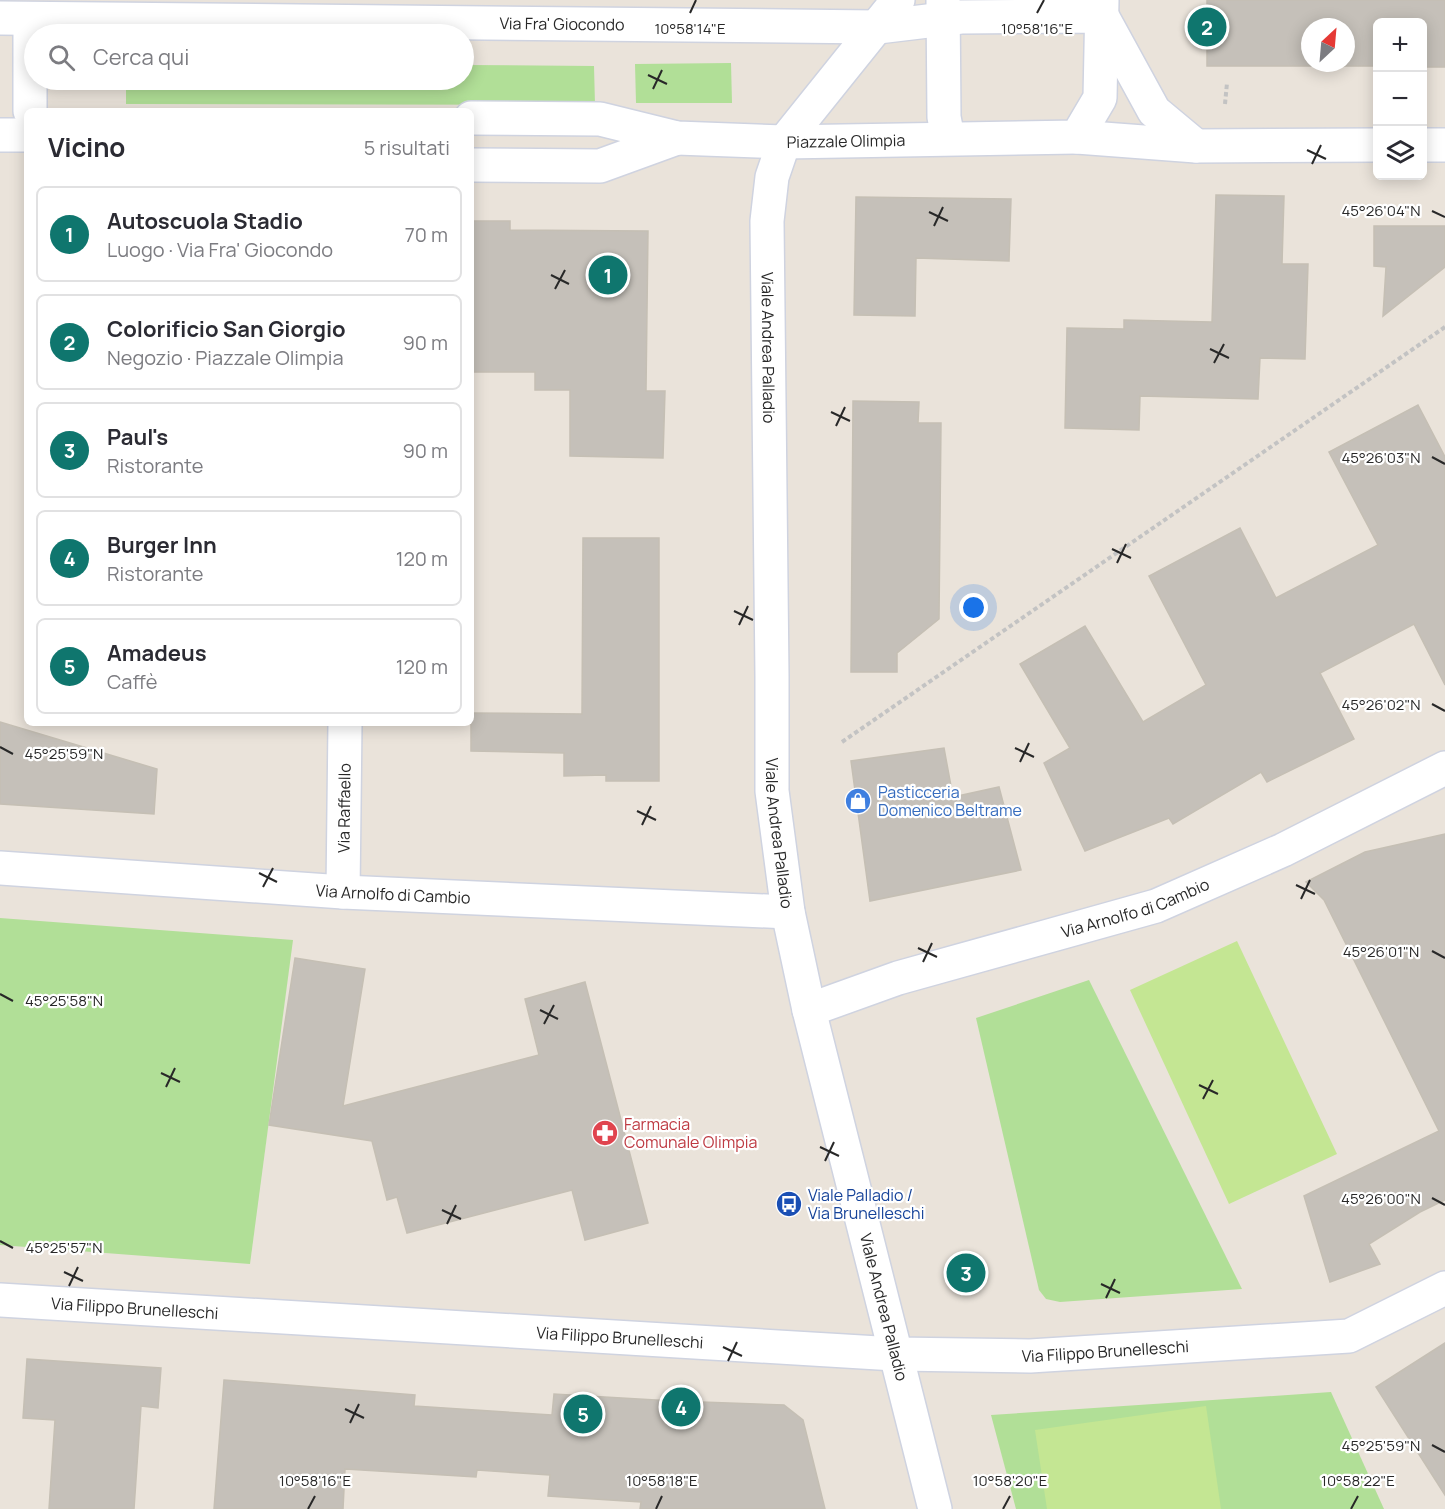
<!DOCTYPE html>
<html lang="it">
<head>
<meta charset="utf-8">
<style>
	body { margin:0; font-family:Manrope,sans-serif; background:#f2f2f3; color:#2b2b33 }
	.controls { position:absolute; right:18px; top:18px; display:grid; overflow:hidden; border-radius:9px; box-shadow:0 3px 15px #0003 }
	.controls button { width:54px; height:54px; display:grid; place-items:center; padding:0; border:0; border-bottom:2px solid #e1e1e2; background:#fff; color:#2b2b33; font:30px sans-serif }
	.compass { position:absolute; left:1301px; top:18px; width:54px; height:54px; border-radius:50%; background:#fff; box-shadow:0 3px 15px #0003; rotate:26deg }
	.you { position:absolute; left:974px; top:608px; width:21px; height:21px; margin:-15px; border:4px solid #fff; border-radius:50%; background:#1a73e8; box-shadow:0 0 0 9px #1a73e833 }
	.badge { display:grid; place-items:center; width:39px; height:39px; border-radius:50%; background:#0f766e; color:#fff; font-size:20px; font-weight:700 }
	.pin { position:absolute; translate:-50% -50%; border:3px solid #fff; box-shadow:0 2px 6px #0006 }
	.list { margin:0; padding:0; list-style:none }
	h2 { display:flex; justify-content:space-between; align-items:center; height:78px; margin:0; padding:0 24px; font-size:26px }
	h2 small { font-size:20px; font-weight:400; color:#7c7c81 }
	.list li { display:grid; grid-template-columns:39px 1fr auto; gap:18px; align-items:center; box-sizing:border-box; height:96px; margin:0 12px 12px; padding:0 12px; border:2px solid #e1e1e2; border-radius:9px }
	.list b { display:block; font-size:22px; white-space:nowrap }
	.list p { margin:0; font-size:20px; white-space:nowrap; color:#7c7c81 }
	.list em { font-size:20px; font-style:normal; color:#7c7c81 }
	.icon { flex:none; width:33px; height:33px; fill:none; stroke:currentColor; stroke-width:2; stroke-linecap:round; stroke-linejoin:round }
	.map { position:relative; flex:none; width:1445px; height:1509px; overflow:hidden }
	.search { position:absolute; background:#fff; box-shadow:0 3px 15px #0003; left:24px; top:24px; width:450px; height:66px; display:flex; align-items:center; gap:15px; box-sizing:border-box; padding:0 21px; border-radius:33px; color:#7c7c81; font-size:22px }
	.panel { position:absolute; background:#fff; box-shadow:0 3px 15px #0003; left:24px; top:108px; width:450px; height:618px; border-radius:9px }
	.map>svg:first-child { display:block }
</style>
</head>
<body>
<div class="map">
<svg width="1445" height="1509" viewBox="0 0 1445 1509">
	<rect width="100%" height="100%" fill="#eae3da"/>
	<g fill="#b1df97">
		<path d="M 731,63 L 732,103 L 636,103 L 635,64 Z"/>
		<path d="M 464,65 L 594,66 L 595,105 L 126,104 L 126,80 L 464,80 Z"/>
		<path d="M 0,918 L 293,940 L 250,1264 L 0,1245 Z"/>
		<path d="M 1089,980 L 1242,1289 L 1060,1302 L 1046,1299 L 1039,1290 L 976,1018 Z"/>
		<path d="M 1331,1392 L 1384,1509 L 1016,1509 L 991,1415 Z"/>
	</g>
	<g fill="#c4e693">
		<path d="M 1237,941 L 1337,1154 L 1229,1204 L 1130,990 Z"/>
		<path d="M 1206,1406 L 1221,1509 L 1047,1509 L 1035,1430 Z"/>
	</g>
	<g fill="#c5c0b9" stroke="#c5bfb4" stroke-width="1.5" fill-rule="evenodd">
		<path d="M 1207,0 L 1445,0 L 1445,67 L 1422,67 L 1422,22 L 1377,22 L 1377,66 L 1207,66 ZM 1310,27 L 1346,27 L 1346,63 L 1310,63 Z"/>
		<path d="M 1216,195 L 1284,196 L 1282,264 L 1308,264 L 1305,359 L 1260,358 L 1258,399 L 1140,396 L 1139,430 L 1065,428 L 1067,328 L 1124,329 L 1124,320 L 1212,322 Z"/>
		<path d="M 856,197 L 1011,199 L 1009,261 L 916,258 L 915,316 L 854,315 Z"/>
		<path d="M 471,221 L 510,221 L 510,230 L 648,231 L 646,391 L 665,391 L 663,458 L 570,456 L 570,390 L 535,390 L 535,372 L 471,372 Z"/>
		<path d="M 1374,226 L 1445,226 L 1445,267 L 1383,316 L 1386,267 L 1374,266 Z"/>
		<path d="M 853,401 L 919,402 L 918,423 L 941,423 L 939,619 L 897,653 L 897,672 L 851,672 Z"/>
		<path d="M 1418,405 L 1445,457 L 1445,685 L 1414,624 L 1320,673 L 1354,739 L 1267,782 L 1261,772 L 1173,824 L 1169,818 L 1085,851 L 1044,763 L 1070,748 L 1020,664 L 1085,626 L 1143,722 L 1206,685 L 1149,576 L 1240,528 L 1276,598 L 1378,545 L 1329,452 Z"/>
		<path d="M 583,538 L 659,538 L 659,781 L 606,781 L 606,775 L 564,776 L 564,753 L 471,751 L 471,713 L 582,714 Z"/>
		<path d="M 0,722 L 157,769 L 154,814 L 0,804 Z"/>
		<path d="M 944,748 L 953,797 L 999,787 L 1021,870 L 870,901 L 851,761 Z"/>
		<path d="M 1445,834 L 1445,1200 L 1420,1212 L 1369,1244 L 1380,1264 L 1330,1282 L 1304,1196 L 1439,1131 L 1324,900 L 1306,882 L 1365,852 Z"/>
		<path d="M 295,958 L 365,969 L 343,1106 L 539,1055 L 525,999 L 585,982 L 648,1223 L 585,1240 L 572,1190 L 407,1233 L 397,1197 L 387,1200 L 372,1141 L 269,1125 Z"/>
		<path d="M 1445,1343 L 1445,1495 L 1376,1387 Z"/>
		<path d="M 27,1359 L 161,1368 L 158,1408 L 141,1406 L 134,1509 L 49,1509 L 55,1420 L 23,1418 Z"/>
		<path d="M 224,1380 L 415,1395 L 414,1406 L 552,1415 L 554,1394 L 673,1401 L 784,1405 L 803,1420 L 825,1509 L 640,1509 L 641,1502 L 548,1496 L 550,1475 L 477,1470 L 476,1477 L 345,1469 L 343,1509 L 214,1509 Z"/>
	</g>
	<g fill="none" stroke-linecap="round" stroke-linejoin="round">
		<g stroke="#cfd3e0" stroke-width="36">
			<g id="minor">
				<path d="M 943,0 L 944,117 L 948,138"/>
				<path id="s1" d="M 0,18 L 878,27 L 961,17 L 1102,16 L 1154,111 L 1196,146"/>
				<path d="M 30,19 L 30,111"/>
				<path d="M 471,118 L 600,119 L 677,138 L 784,142"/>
				<path d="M 0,135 L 27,135"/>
				<path d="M 1077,137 L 1196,146 L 1378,145"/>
				<path d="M 1422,145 L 1445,145"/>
				<path d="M 471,165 L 600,166 L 677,138"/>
				<path id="s2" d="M 0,868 L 343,892 L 788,912"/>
				<path id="s3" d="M 343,892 L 345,723"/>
				<path id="s4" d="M 809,1010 L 898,978 L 1156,906 L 1283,850 L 1445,768"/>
				<path id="s5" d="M 0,1300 L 895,1354 L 1030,1356 L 1349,1336 L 1445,1288"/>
			</g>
		</g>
		<g stroke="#cfd3e0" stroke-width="36">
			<g id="tertiary">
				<path id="s6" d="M 898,0 L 784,142 L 772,177 L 767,221 L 772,676 L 772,791 L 788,912 L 809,1010 L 935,1509"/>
				<path id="s7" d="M 784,142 L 1077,137 L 1100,98 L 1102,0"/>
			</g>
		</g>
		<g stroke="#c3c3c3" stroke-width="4" stroke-dasharray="4.5 3" stroke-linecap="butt">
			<path d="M 1225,104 L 1227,83"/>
			<path d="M 842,742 L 1445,327"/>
		</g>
		<use href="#minor" stroke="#fff" stroke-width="33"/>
		<use href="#tertiary" stroke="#fff" stroke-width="33"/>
	</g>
	<path fill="none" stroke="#282828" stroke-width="2" d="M 690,13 L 696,0M 1037,13 L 1044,0M 648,75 L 667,84M 653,89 L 662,70M 1307,150 L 1326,159M 1312,164 L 1321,145M 1432,211 L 1445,217M 929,212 L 948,221M 934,226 L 943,207M 551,275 L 569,284M 555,289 L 565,270M 1210,349 L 1229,358M 1214,363 L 1224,344M 831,412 L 850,421M 836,426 L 845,407M 1432,457 L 1445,464M 1112,549 L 1131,558M 1117,563 L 1126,544M 734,611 L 753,620M 739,625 L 748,606M 1432,704 L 1445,711M 0,747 L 13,754M 1015,748 L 1034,757M 1020,762 L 1029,743M 637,811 L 656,820M 642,825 L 651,806M 259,873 L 277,882M 1296,885 L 1315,894M 263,887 L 273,868M 1301,899 L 1310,880M 918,948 L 937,957M 1432,951 L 1445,958M 923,962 L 932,943M 0,994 L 13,1001M 540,1010 L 558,1019M 544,1024 L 554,1005M 161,1073 L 180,1082M 1199,1085 L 1218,1094M 166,1087 L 175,1068M 1203,1099 L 1213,1080M 820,1147 L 839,1156M 825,1161 L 834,1142M 1432,1198 L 1445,1205M 442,1210 L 461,1219M 447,1224 L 456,1205M 0,1241 L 13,1248M 64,1272 L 83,1281M 1101,1284 L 1120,1293M 69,1286 L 78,1267M 1106,1298 L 1115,1279M 723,1347 L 742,1356M 728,1361 L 737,1342M 345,1409 L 364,1418M 350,1423 L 359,1404M 1432,1445 L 1445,1452M 308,1509 L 315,1496M 656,1509 L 662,1496M 1003,1509 L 1010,1496M 1351,1509 L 1358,1496"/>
	<defs>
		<g id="shop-disc" transform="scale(1.35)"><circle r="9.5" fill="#3f7fe0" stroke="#fff"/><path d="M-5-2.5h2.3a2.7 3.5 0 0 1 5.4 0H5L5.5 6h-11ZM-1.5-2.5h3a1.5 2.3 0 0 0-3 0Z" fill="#fff"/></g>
		<g id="pharmacy-disc" transform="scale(1.35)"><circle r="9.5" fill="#e0444e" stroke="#fff"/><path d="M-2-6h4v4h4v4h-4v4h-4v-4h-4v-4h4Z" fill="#fff"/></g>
		<g id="bus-disc" transform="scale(1.35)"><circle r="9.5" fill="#1a4fb4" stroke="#fff"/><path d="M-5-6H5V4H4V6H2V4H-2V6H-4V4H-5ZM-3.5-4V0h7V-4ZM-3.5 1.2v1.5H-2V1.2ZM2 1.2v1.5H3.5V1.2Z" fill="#fff"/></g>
	</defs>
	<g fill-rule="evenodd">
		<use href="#shop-disc" x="858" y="801"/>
		<use href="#pharmacy-disc" x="605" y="1133"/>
		<use href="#bus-disc" x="789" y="1204"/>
	</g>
	<g text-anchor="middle" stroke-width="4.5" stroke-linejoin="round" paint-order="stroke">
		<g font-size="16" fill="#282828" stroke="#fff">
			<text dy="6" stroke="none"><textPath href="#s1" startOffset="562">Via Fra' Giocondo</textPath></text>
			<text dy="6" stroke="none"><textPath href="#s7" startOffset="62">Piazzale Olimpia</textPath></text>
			<text dy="6" stroke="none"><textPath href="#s6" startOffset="390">Viale Andrea Palladio</textPath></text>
			<text dy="6" stroke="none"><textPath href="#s3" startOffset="84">Via Raffaello</textPath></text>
			<text dy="6" stroke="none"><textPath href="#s6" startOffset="876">Viale Andrea Palladio</textPath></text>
			<text dy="6" stroke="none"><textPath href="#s2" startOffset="394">Via Arnolfo di Cambio</textPath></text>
			<text dy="6" stroke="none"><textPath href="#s4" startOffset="342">Via Arnolfo di Cambio</textPath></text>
			<text dy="6" stroke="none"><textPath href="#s6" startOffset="1362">Viale Andrea Palladio</textPath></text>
			<text dy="6" stroke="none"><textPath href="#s5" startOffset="135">Via Filippo Brunelleschi</textPath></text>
			<text dy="6" stroke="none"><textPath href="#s5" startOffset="621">Via Filippo Brunelleschi</textPath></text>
			<text dy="6" stroke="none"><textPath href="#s5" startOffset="1107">Via Filippo Brunelleschi</textPath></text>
		</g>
		<g font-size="16" fill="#366cbe" stroke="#fff" text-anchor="start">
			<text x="878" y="798">Pasticceria<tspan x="878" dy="18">Domenico Beltrame</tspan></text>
		</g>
		<g font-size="16" fill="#be3a42" stroke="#fff" text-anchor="start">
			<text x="624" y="1130">Farmacia<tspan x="624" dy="18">Comunale Olimpia</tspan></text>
		</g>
		<g font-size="16" fill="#164399" stroke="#fff" text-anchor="start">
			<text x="808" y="1201">Viale Palladio /<tspan x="808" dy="18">Via Brunelleschi</tspan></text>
		</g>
	</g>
	<g font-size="15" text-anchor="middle" fill="#282828" stroke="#fff" stroke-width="4.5" stroke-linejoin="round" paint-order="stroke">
		<text x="690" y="34">10°58'14"E</text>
		<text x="1037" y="34">10°58'16"E</text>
		<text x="1381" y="216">45°26'04"N</text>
		<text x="1381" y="463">45°26'03"N</text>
		<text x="1381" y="710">45°26'02"N</text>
		<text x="64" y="759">45°25'59"N</text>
		<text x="1381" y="957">45°26'01"N</text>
		<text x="64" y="1006">45°25'58"N</text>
		<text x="1381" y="1204">45°26'00"N</text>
		<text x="64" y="1253">45°25'57"N</text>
		<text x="1381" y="1451">45°25'59"N</text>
		<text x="315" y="1486">10°58'16"E</text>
		<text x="662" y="1486">10°58'18"E</text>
		<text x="1010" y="1486">10°58'20"E</text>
		<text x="1358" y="1486">10°58'22"E</text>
	</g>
</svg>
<div class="controls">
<button>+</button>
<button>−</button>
<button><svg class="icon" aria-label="layers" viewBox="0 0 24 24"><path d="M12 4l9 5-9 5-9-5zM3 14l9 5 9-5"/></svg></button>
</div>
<svg class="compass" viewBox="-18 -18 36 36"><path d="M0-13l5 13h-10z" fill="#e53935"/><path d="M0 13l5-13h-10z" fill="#7c7c81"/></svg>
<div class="you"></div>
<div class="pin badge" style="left:608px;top:275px">1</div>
<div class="pin badge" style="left:1207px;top:27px">2</div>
<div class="pin badge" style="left:966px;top:1273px">3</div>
<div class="pin badge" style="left:681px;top:1407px">4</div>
<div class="pin badge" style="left:583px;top:1414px">5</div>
<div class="search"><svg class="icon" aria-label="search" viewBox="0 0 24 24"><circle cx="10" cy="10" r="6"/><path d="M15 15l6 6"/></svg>Cerca qui</div>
<section class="panel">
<h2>Vicino<small>5 risultati</small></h2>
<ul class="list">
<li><span class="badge">1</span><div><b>Autoscuola Stadio</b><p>Luogo · Via Fra' Giocondo</p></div><em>70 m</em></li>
<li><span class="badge">2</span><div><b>Colorificio San Giorgio</b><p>Negozio · Piazzale Olimpia</p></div><em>90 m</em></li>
<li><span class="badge">3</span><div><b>Paul's</b><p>Ristorante</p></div><em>90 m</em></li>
<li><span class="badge">4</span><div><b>Burger Inn</b><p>Ristorante</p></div><em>120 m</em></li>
<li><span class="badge">5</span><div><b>Amadeus</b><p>Caffè</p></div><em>120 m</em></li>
</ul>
</section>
</div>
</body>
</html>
